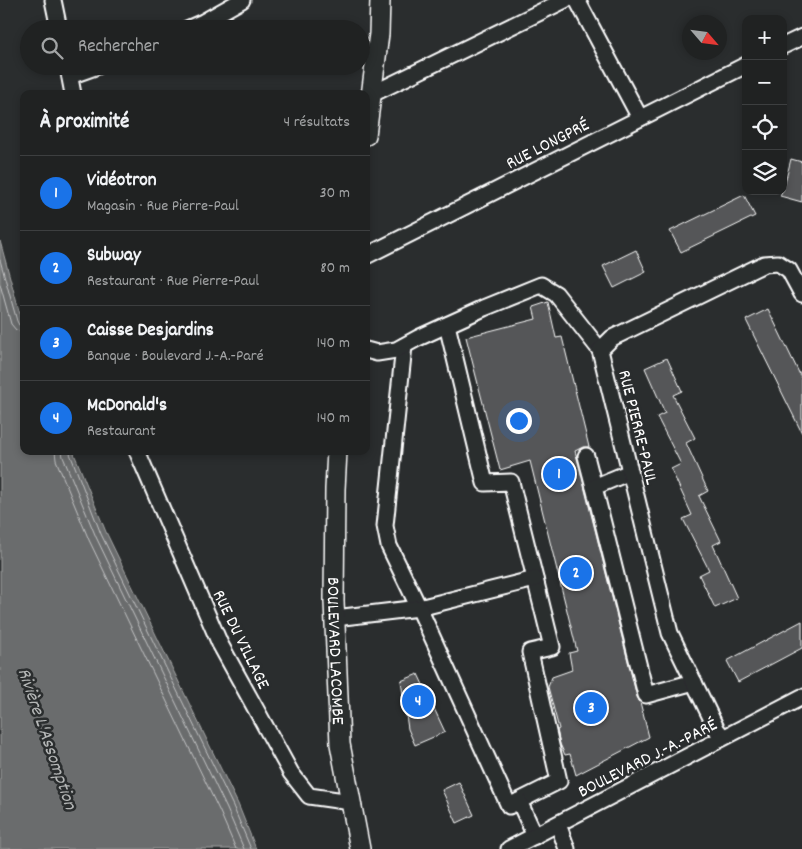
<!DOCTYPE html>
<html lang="fr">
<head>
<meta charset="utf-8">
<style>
	body { margin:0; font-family:Dekko,sans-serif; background:#2d2f2f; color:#f1f3f6 }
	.controls { position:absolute; right:15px; top:15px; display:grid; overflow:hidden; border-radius:10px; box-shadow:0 2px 8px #0003 }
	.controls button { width:45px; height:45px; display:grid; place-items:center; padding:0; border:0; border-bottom:1px solid #3d3f40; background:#202222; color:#f1f3f6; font:25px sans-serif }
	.compass { position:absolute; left:682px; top:15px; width:45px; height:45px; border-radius:50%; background:#202222; box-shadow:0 2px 8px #0003; rotate:118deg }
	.you { position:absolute; left:518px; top:420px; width:18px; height:18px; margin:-12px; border:4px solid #fff; border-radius:50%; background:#1a73e8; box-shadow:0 0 0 8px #1a73e833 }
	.badge { display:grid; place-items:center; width:32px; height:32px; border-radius:50%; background:#1a73e8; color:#fff; font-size:16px; font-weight:700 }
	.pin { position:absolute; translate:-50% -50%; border:2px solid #fff; box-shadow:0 1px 5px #0006 }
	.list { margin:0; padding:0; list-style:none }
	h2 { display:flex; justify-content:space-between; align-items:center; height:65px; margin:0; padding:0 20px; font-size:21px }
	h2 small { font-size:16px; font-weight:400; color:#a2a4a5 }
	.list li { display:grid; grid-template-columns:32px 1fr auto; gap:15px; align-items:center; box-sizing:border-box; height:75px; padding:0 20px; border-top:1px solid #3d3f40 }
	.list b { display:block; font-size:19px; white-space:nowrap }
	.list p { margin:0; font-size:16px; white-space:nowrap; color:#a2a4a5 }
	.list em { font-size:16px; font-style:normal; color:#a2a4a5 }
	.icon { flex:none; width:28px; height:28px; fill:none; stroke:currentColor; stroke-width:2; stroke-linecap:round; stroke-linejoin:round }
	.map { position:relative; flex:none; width:802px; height:849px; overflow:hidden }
	.search { position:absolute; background:#202222; box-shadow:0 2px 8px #0003; left:20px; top:20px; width:350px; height:55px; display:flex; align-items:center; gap:12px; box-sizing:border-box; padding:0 18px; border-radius:28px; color:#a2a4a5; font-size:19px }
	.panel { position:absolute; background:#202222; box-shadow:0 2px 8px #0003; left:20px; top:90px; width:350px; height:365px; border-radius:10px }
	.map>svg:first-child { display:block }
</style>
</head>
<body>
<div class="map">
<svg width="802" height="849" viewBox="0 0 802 849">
	<rect width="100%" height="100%" fill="#2a2d2e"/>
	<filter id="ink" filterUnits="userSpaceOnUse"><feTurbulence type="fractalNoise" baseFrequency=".02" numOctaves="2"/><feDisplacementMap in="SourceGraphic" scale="10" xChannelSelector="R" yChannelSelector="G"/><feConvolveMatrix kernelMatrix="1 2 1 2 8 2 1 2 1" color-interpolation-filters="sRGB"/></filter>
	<g filter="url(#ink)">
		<path fill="#6a6c6d" stroke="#a6a7a7" d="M 0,241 L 24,329 L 24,451 L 73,451 L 106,532 L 238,804 L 256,849 L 0,849 Z"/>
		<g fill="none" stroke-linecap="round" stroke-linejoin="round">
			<g stroke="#c3c4c5" stroke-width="1">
				<path d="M 0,260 L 17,321 L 19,325 L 24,325"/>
				<path d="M 0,284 L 11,324 L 16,330 L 24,332"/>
				<path d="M 55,451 L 56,460 L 89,540 L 220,812 L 236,849"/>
				<path d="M 62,451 L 63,457 L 96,537 L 227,809 L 244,849"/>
				<path d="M 69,451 L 101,534 L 233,806 L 251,849"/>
			</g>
		</g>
		<g fill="#555758" stroke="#fff">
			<path d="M 791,159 L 802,162 L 802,202 L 780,196 L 782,191 L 783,191 Z"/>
			<path d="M 744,195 L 755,216 L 681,252 L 670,231 Z"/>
			<path d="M 636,250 L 646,272 L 614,288 L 603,266 Z"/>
			<path d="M 548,302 L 556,338 L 562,337 L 589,447 L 583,447 L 575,451 L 577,458 L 637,697 L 640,702 L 649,737 L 576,775 L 570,754 L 565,755 L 560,744 L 557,730 L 559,729 L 548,687 L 552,677 L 572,670 L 569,653 L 577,651 L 530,461 L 500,470 L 466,337 L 536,319 L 533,307 Z"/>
			<path d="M 768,309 L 802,379 L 802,433 L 746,320 Z"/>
			<path d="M 667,358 L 682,391 L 673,395 L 695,438 L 686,443 L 708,491 L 699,496 L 721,541 L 713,545 L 737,598 L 715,608 L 699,575 L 709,570 L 683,519 L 692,515 L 671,469 L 681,464 L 657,417 L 665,413 L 645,368 Z"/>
			<path d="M 802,621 L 802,648 L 738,682 L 727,661 Z"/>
			<path d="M 418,674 L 445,732 L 415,745 L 408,729 L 401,681 Z"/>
			<path d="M 459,782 L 474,815 L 457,823 L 442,790 Z"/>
		</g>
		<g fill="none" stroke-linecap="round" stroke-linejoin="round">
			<g stroke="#fff" stroke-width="19">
				<g id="minor">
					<path d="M 53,0 L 59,29"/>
					<path d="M 577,0 L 640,118"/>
					<path d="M 187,29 L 203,22 L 242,0"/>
					<path d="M 783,46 L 802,37"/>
					<path d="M 68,68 L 73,94"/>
					<path d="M 70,76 L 98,66"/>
					<path d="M 366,97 L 565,0"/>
					<path d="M 366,256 L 746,65"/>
					<path d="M 447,325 L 485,483 L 511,482 L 552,647 L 530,652 L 559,781 L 519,801"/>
					<path d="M 404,346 L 385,526 L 389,546 L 419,608 L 535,579"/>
					<path d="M 366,350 L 377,353 L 396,350 L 418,338 L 484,308 L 541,285 L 556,294 L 600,350"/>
					<path d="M 137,451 L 220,644 L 291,773 L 309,796 L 351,802"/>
					<path d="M 586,456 L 594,487"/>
					<path d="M 630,472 L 594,487 L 646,695 L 694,682"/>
					<path d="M 335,618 L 419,608 L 509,806 L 519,801 L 535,836"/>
					<path d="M 723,737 L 717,730 L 670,633 L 600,350 L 612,338 L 764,264 L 778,263 L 789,270 L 802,294"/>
					<path d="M 558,824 L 567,849"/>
					<path d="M 509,849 L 802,697"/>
				</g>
			</g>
			<g stroke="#fff" stroke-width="22">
				<g id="major">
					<path d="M 366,135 L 379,34 L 380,0"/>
					<path id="s1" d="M 337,451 L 335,489 L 334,601 L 340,744 L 360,849"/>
				</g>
			</g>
			<use href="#minor" stroke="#2a2d2e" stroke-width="15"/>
			<use href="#major" stroke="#2a2d2e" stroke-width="19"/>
		</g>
	</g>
	<g text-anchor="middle" stroke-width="5" stroke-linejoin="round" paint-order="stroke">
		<g font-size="18" fill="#fff" stroke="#2a2d2e">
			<text transform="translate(547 143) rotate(-27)" y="6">RUE LONGPRÉ</text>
			<text transform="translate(639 427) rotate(76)" y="6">RUE PIERRE-PAUL</text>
			<text transform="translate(242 639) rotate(64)" y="6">RUE DU VILLAGE</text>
			<text dy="6" stroke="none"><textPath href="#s1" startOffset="200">BOULEVARD LACOMBE</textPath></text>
			<text transform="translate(647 757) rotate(-27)" y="6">BOULEVARD J.-A.-PARÉ</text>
		</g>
		<g font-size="19" font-style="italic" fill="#b4b6b6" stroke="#2a2d2e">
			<text transform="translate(49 738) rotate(71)" y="7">Rivière L'Assomption</text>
		</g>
	</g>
</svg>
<div class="controls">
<button>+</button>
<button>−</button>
<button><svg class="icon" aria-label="locate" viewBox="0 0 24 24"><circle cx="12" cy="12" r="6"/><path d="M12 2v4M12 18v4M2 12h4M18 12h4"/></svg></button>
<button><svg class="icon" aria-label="layers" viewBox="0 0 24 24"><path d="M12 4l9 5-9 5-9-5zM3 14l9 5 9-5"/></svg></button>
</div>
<svg class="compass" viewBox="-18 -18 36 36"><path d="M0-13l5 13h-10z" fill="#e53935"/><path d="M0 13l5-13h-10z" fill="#a2a4a5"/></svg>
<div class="you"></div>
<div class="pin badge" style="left:559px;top:474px">1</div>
<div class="pin badge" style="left:576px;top:573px">2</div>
<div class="pin badge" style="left:591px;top:708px">3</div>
<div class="pin badge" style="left:418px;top:701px">4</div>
<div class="search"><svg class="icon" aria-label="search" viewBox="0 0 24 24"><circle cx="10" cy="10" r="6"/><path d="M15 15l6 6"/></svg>Rechercher</div>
<section class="panel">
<h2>À proximité<small>4 résultats</small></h2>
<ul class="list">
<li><span class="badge">1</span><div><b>Vidéotron</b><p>Magasin · Rue Pierre-Paul</p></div><em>30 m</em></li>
<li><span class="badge">2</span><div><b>Subway</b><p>Restaurant · Rue Pierre-Paul</p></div><em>80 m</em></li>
<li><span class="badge">3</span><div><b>Caisse Desjardins</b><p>Banque · Boulevard J.-A.-Paré</p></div><em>140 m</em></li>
<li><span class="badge">4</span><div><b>McDonald's</b><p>Restaurant</p></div><em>140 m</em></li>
</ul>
</section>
</div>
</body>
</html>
